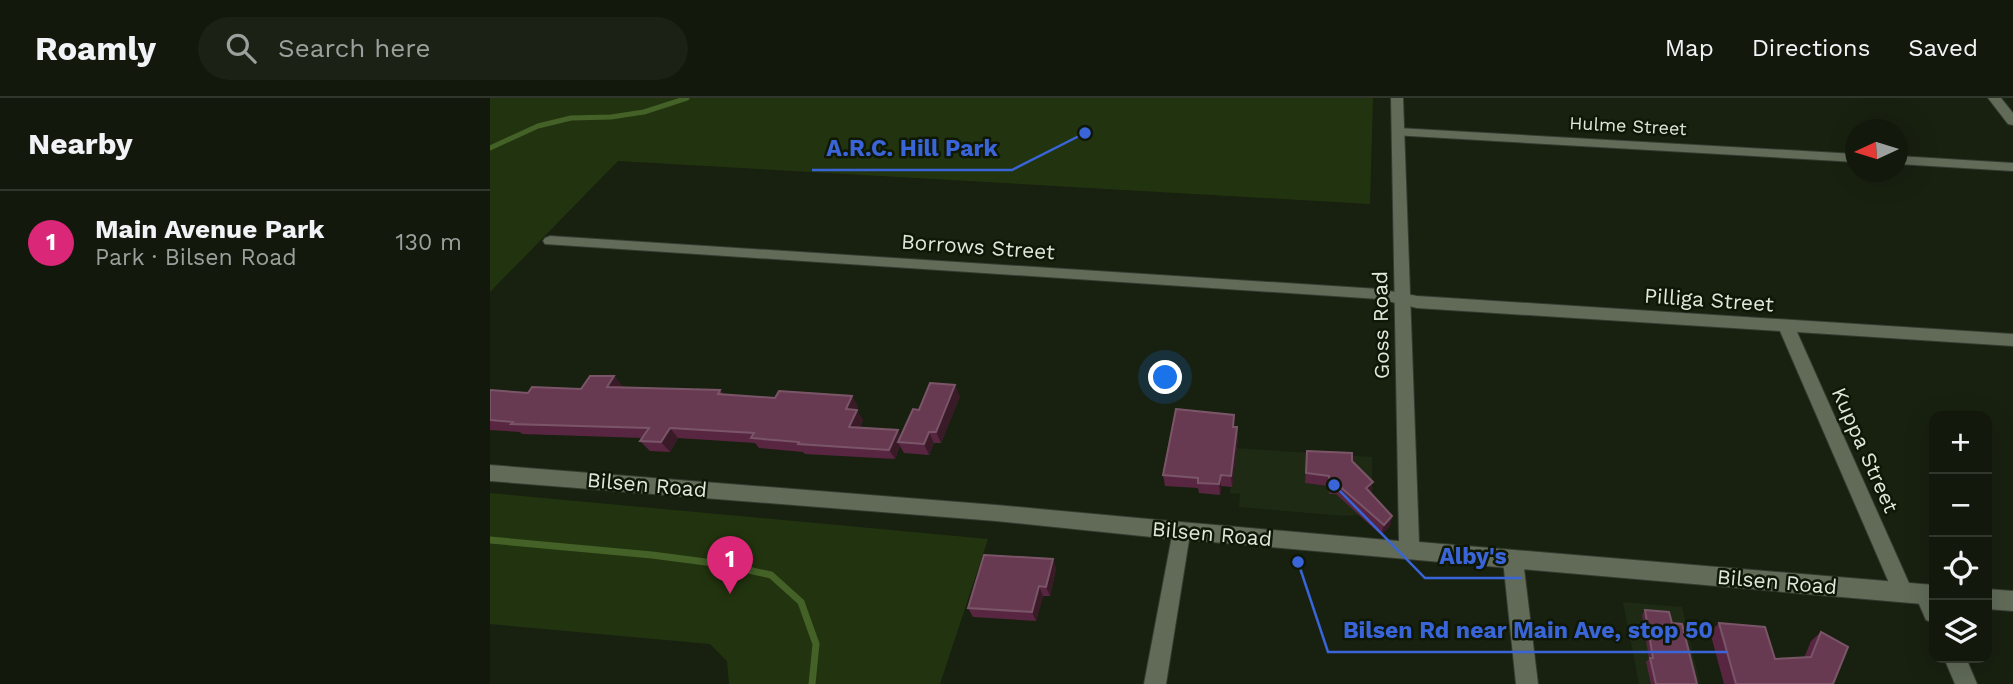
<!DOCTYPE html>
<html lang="en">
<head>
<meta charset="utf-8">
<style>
	body { margin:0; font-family:"Work Sans",sans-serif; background:#1b2115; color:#f1f3f6 }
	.controls { position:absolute; right:21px; bottom:21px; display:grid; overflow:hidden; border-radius:14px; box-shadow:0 7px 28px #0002 }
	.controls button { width:63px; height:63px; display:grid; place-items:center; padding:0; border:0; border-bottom:2px solid #31372d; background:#12180c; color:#f1f3f6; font:35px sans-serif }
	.compass { position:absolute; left:1355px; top:21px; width:63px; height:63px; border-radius:50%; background:#12180c; box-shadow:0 7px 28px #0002; rotate:266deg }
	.you { position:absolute; left:676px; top:280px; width:24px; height:24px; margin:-18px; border:5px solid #fff; border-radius:50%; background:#1a73e8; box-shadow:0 0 0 10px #1a73e833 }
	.badge { display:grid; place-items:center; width:46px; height:46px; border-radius:50%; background:#db2777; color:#fff; font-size:23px; font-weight:700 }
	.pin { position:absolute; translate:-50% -58px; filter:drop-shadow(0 2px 4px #0008) }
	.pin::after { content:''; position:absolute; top:37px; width:24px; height:21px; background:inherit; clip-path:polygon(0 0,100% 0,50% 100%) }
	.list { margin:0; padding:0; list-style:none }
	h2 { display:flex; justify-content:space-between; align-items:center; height:91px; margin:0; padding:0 28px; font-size:30px }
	h2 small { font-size:23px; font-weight:400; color:#9ca09d }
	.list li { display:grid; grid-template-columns:46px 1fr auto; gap:21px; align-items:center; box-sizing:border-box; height:105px; padding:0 28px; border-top:2px solid #31372d }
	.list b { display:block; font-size:26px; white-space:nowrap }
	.list p { margin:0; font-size:23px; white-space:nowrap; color:#9ca09d }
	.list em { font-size:23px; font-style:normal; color:#9ca09d }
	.icon { flex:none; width:38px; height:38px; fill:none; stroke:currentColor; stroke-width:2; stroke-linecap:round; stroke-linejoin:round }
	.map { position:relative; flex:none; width:1523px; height:586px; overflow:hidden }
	header { display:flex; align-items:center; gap:42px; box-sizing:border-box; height:98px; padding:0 35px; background:#12180c; border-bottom:2px solid #31372d }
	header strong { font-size:33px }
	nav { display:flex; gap:38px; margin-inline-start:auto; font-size:24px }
	.search { width:490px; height:63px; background:#1b2115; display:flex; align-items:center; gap:18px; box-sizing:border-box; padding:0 24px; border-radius:38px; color:#9ca09d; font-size:26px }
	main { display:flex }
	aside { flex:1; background:#12180c }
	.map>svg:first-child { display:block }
</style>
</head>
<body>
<header>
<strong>Roamly</strong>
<div class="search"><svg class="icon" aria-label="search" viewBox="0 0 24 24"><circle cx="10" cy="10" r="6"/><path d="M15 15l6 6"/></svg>Search here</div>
<nav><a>Map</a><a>Directions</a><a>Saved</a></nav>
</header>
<main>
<aside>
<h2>Nearby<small></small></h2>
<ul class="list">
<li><span class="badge">1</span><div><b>Main Avenue Park</b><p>Park · Bilsen Road</p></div><em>130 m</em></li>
</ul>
</aside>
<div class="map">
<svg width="1523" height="586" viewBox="0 0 1523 586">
	<rect width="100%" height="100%" fill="#182010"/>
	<g fill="#1e2a13">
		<path d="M 746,350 L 882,359 L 882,402 L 878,411 L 869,417 L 854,418 L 749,409 L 750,396 L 740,395 Z"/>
		<path d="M 1133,504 L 1192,509 L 1210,586 L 1149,586 Z"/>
	</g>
	<g fill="#22340f">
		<path d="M 0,0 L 883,0 L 880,106 L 128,63 L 0,194 Z"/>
		<path d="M 0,395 L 498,441 L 450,586 L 239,586 L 237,563 L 220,546 L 0,526 Z"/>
	</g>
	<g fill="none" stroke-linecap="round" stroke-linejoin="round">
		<path stroke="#446127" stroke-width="5" d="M 0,50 L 48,28 L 81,20 L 121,19 L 154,14 L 197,0"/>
		<path stroke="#446127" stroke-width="7" d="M 0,442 L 162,457 L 231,466 L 281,477 L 311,504 L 326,546 L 322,586"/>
		<g stroke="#343b30" stroke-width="2">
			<g id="minor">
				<path d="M 1498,0 L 1511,0 L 1523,15 L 1523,27 L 1518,26 Z"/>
				<path d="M 908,30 L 1366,56 L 1366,64 L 903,37 L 903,31 Z"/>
				<path d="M 1408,58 L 1523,65 L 1523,73 L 1408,66 Z"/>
				<path d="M 60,138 L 889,191 L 927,198 L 1523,236 L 1523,248 L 1307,234 L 1423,494 L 1420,501 L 1413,504 L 1406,501 L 1290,233 L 927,210 L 889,201 L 55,146 L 53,143 L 55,140 Z"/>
				<path d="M 0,367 L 506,407 L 691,424 L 698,427 L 701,433 L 698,439 L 691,442 L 506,423 L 0,383 Z"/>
				<path d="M 1023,453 L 1030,456 L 1033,462 L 1048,586 L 1026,586 L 1013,462 L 1016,456 Z"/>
				<path d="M 1436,487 L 1444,492 L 1444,525 L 1436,522 L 1425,497 L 1429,490 Z"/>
				<path d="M 1454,560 L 1476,560 L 1487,586 L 1465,586 Z"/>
			</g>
		</g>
		<g stroke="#343b30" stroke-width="2">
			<g id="tertiary">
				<path d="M 901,0 L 913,0 L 929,444 L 1444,487 L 1444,507 L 699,442 L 676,586 L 654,586 L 684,427 L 691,424 L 909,443 Z"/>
				<path d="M 1497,491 L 1523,493 L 1523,513 L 1497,511 Z"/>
			</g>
		</g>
		<use href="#minor" fill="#616b58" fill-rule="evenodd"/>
		<use href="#tertiary" fill="#616b58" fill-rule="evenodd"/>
	</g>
	<g fill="#592642">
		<path d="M 124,278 L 133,289 L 230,292 L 234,297 L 368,308 L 366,312 L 373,322 L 370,329 L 411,338 L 429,312 L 470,298 L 451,345 L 444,345 L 439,357 L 414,355 L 410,348 L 405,361 L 315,356 L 313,354 L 269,350 L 265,345 L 188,340 L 180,354 L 160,353 L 150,343 L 153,340 L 32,336 L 30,334 L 0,332 L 0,292 L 38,295 L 91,291 Z"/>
		<path d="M 744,329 L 747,329 L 748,340 L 742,389 L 731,388 L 730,397 L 709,395 L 708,390 L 675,388 L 673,377 Z"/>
		<path d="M 817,353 L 862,363 L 881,394 L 881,395 L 902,418 L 900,428 L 891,437 L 846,396 L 839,396 L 838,388 L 815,385 Z"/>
		<path d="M 563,461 L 566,471 L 560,498 L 553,498 L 546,523 L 483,519 L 478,510 Z"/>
		<path d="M 1155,512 L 1182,525 L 1207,586 L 1161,586 L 1156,564 L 1159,561 L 1152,517 Z"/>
		<path d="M 1229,525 L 1285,561 L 1314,560 L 1321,543 L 1331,534 L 1343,586 L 1234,586 L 1220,534 Z"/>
	</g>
	<g fill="#391b27">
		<path d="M 124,278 L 133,289 L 126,299 L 117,289 Z"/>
		<path d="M 465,287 L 470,298 L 451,345 L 446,334 Z"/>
		<path d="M 362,298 L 368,308 L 362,321 L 356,311 Z"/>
		<path d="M 367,312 L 373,322 L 365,339 L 359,329 Z"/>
		<path d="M 747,329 L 748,340 L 742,389 L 741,378 Z"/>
		<path d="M 180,330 L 188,340 L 180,354 L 171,344 Z"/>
		<path d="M 408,332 L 413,342 L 408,344 L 410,348 L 405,361 L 399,352 Z"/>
		<path d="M 439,334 L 444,345 L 439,357 L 434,346 Z"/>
		<path d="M 731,377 L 731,388 L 730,397 L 729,386 Z"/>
		<path d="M 883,384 L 881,394 L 874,400 L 876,390 Z"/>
		<path d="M 902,418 L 900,428 L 891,437 L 894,427 Z"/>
		<path d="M 563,461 L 566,471 L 560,498 L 556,489 Z"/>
		<path d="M 549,488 L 553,498 L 546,523 L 542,514 Z"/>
	</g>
	<g fill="#683a52" stroke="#7a5568" stroke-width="2">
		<path d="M 100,278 L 124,278 L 117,289 L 230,292 L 228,296 L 285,300 L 289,293 L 362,298 L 356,311 L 367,312 L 359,329 L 408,332 L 399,352 L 308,346 L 309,344 L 261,340 L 264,335 L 180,330 L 171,344 L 150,343 L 159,330 L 21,326 L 23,324 L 0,322 L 0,292 L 38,295 L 42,289 L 91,291 Z"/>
		<path d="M 440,285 L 465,287 L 446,334 L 439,334 L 434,346 L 408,344 L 423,311 L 429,312 Z"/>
		<path d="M 686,311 L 744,317 L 743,329 L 747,329 L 741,378 L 731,377 L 729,386 L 708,385 L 708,380 L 673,377 Z"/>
		<path d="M 817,353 L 862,355 L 862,363 L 883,384 L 876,390 L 902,418 L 894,427 L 847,386 L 840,386 L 839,378 L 816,375 Z"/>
		<path d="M 494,457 L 563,461 L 556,489 L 549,488 L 542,514 L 478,510 Z"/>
		<path d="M 1155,512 L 1179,514 L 1182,525 L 1192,526 L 1207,586 L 1166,586 L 1160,560 L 1163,560 Z"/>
		<path d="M 1229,525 L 1275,529 L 1285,561 L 1321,559 L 1331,534 L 1358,549 L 1343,586 L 1246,586 Z"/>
	</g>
	<g text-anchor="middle" stroke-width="5" stroke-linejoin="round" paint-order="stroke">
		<g font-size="18" fill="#e0e7dc" stroke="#0f1707">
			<text transform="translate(1138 28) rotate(3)" y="6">Hulme Street</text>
		</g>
		<g font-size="21" fill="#e0e7dc" stroke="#0f1707">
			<text transform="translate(488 149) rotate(4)" y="7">Borrows Street</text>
			<text transform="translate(1219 202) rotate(4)" y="7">Pilliga Street</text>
			<text transform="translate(891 227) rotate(-91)" y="7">Goss Road</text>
			<text transform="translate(1375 352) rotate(66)" y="7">Kuppa Street</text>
			<text transform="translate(157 387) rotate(5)" y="7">Bilsen Road</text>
			<text transform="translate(722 436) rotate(5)" y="7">Bilsen Road</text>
			<text transform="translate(1287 484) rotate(5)" y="7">Bilsen Road</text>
		</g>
	</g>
	<path fill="none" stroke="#3a65d9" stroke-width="2.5" d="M595 35L522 72H322M844 387L935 480H1031M808 464L838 554H1237"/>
	<g fill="#3a65d9" stroke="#0f1707" stroke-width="2.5">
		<circle cx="595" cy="35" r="7"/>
		<circle cx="844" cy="387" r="7"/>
		<circle cx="808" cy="464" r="7"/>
	</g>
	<g font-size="23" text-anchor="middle" font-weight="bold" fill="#3a65d9" stroke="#0f1707" stroke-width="5" stroke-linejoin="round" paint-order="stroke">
		<text x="422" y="58">A.R.C. Hill Park</text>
		<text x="983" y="466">Alby's</text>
		<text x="1038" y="540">Bilsen Rd near Main Ave, stop 50</text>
	</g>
</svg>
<div class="controls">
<button>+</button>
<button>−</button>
<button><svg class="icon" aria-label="locate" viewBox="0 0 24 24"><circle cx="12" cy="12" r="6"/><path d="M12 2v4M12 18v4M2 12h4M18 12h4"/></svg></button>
<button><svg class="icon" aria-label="layers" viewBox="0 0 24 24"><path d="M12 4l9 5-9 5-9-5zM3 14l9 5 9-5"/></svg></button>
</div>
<svg class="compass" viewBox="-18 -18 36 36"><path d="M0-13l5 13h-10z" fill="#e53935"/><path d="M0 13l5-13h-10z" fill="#9ca09d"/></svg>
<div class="you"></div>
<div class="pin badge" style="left:240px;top:496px">1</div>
</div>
</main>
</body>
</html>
